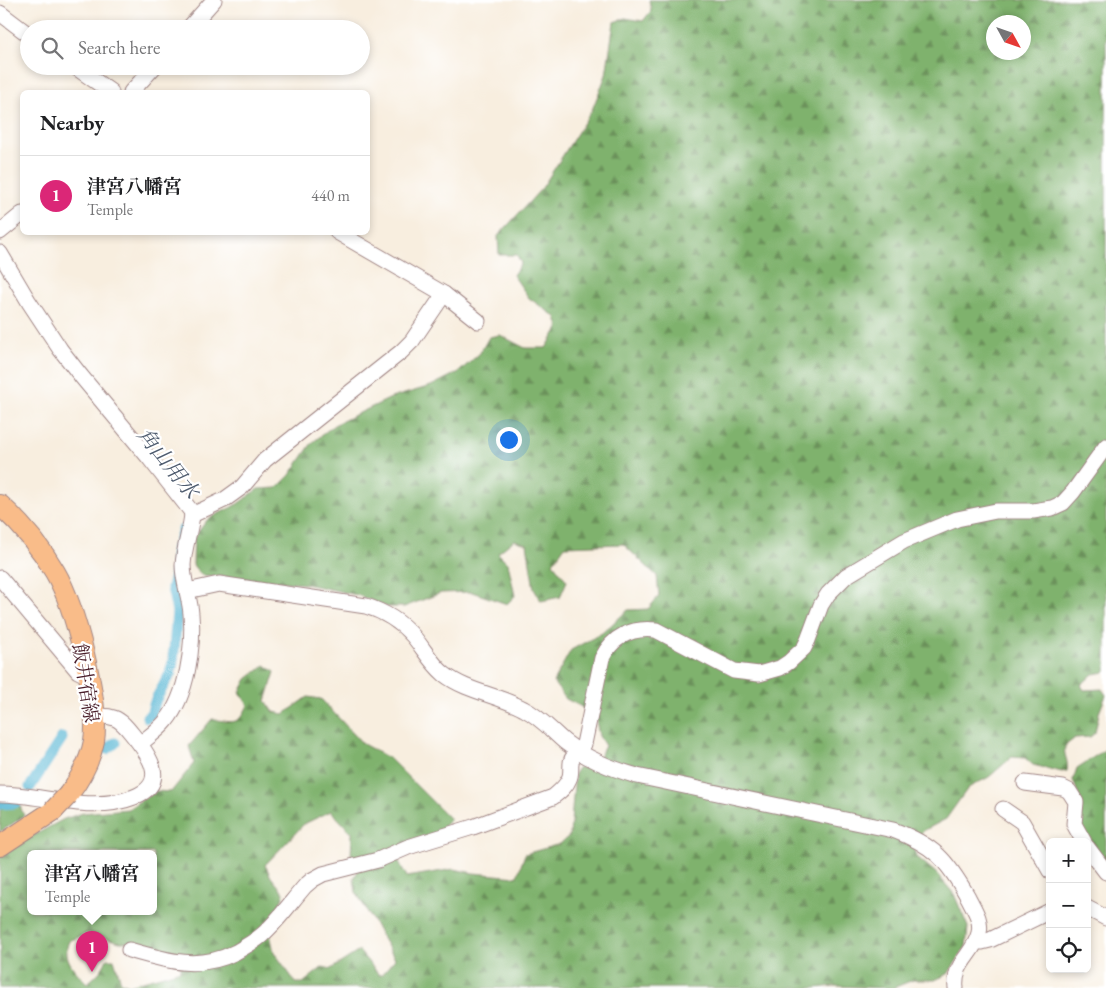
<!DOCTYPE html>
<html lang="en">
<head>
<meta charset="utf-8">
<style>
	body { margin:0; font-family:"EB Garamond","Noto Serif JP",serif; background:#f6f6f6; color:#202124 }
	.controls { position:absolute; right:15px; bottom:15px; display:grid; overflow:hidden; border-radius:8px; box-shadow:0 2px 8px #0003 }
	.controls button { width:45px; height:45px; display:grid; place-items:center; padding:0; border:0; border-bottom:1px solid #e0e0e0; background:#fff; color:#202124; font:25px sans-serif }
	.compass { position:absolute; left:986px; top:15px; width:45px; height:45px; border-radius:50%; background:#fff; box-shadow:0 2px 8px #0003; rotate:130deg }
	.you { position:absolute; left:508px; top:439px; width:18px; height:18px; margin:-12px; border:4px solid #fff; border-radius:50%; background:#1a73e8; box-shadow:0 0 0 8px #1a73e833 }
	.badge { display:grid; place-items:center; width:32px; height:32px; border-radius:50%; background:#db2777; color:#fff; font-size:16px; font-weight:700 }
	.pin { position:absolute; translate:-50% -41px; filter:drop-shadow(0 1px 2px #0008) }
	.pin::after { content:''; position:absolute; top:26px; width:18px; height:15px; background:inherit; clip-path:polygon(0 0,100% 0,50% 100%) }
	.popup { position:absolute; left:27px; top:850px; width:130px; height:65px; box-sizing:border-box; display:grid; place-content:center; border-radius:8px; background:#fff; filter:drop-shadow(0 1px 4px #0005); font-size:16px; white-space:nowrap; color:#757577 }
	.popup b { font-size:19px; color:#202124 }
	.popup::after { content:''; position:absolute; left:50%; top:100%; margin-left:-10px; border:10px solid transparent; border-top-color:#fff }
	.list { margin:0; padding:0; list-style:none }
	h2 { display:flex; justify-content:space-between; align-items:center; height:65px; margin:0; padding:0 20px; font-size:21px }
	h2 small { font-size:16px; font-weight:400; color:#757577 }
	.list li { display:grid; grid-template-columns:32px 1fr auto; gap:15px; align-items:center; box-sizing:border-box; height:80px; padding:0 20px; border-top:1px solid #e0e0e0 }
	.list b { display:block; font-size:19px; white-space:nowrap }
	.list p { margin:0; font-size:16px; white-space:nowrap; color:#757577 }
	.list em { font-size:16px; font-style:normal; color:#757577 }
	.icon { flex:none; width:28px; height:28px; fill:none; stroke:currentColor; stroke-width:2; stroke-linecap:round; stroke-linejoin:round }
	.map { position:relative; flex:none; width:1106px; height:988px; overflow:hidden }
	.search { position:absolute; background:#fff; box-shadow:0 2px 8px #0003; left:20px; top:20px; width:350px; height:55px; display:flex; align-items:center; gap:12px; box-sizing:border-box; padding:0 18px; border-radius:28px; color:#757577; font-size:19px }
	.panel { position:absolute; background:#fff; box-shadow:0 2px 8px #0003; left:20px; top:90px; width:350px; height:145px; border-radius:8px }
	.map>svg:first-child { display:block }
</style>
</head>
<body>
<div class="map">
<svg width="1106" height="988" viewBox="0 0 1106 988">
	<defs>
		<pattern id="forest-firs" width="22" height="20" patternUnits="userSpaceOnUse" patternTransform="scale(1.25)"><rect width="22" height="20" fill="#7fb26d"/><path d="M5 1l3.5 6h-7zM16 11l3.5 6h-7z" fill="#6a905a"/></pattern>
	</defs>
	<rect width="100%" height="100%" fill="#fff"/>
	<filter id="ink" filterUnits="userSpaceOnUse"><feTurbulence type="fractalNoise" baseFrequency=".02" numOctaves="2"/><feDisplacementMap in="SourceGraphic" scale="10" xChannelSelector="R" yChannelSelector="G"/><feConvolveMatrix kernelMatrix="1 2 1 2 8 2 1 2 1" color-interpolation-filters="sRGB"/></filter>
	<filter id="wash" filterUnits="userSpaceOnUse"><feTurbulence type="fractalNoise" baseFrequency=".0096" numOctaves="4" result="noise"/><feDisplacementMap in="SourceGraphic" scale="20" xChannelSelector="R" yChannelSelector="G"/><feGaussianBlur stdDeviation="1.12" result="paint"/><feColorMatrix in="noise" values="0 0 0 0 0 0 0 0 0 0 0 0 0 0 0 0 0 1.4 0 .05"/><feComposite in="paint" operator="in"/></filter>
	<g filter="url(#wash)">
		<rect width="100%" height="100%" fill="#f8eedf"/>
		<g fill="url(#forest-firs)" stroke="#64684c" fill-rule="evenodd">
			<path d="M 649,0 L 1106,0 L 1106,672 L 1093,674 L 1081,685 L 1084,690 L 1102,689 L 1106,695 L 1099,713 L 1095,733 L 1090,737 L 1075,738 L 1065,746 C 1063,757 1069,759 1067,771 L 1062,772 L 1033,765 L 1025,758 L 1012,757 L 989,777 L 968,788 L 946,819 L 923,831 L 913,848 L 917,857 L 936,873 L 954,894 L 968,927 L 966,947 L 948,974 L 935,980 L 913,980 L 893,988 L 834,986 L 815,988 L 0,988 L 0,857 L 27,839 L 64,819 L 83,813 L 128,809 L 155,791 L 171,792 L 194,763 L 189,746 L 212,719 C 233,722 238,727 248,705 L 240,692 L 247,679 L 265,665 L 275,672 L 266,701 L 274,712 L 284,714 L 308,697 L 321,699 L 363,744 L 389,758 L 450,819 L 440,831 L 397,858 L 407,877 L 454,869 L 473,873 L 517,877 L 525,854 L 560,844 L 570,835 L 575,772 L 579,767 L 592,770 L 605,746 L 599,736 L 596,720 L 580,706 L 566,699 L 553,682 L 571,650 L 602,633 L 628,610 L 648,609 L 659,596 L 657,576 L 623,544 L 565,546 L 553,563 L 567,581 L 560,597 L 541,601 L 534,589 L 527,544 L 514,540 L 498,553 L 508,563 L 515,596 L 507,604 L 472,592 L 441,593 L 404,607 L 387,607 L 357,595 L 306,584 L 201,575 L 193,565 L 194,537 L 208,519 L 236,505 L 258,489 L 277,488 L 290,475 L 312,443 L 334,425 L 391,398 L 431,386 L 459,372 L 480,353 L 489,337 L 500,335 L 525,348 L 546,348 L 559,327 L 556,317 L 529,298 L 513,275 L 521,263 L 517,255 L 499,255 L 498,236 L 542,188 L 592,110 L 606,75 L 614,22 L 625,18 L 643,21 L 651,11 ZM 994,22 L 1024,22 L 1024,52 L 994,52 ZM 331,811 L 352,833 L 351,857 L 357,862 L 358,871 L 354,878 L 356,892 L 395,959 L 380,976 L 359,951 L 331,969 L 323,967 L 303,983 L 296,983 L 274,952 L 268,925 L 279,907 L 284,893 L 271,877 L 265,865 L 304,824 ZM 31,853 L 153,853 L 153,911 L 31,911 ZM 88,933 L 120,942 L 139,942 L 181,957 L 181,970 L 129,985 L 121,982 L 114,959 L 107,959 C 103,969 97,976 87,983 C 76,972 61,959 69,941 Z"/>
			<path d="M 1106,749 L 1106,863 L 1089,845 L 1077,816 L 1079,796 L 1073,780 L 1077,768 Z"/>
			<path d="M 20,806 L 24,816 L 0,832 L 0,809 Z"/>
		</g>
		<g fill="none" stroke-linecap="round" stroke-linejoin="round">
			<g stroke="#55b5d3" stroke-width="11">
				<path d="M 147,717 L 151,714 L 156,699 L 170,674 L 173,663 L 177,611 L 172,588 L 175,576 L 177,548 L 183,530"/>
				<path d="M 107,749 L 115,743"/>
				<path d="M 30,787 L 62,738"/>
				<path d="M 0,804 L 15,803"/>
			</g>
		</g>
	</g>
	<g filter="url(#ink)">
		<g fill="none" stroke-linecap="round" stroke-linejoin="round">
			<g stroke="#a18685" stroke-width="17">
				<g id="minor">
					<path d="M 0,13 L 29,35"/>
					<path d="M 188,29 L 214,0"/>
					<path d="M 74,66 L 111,92"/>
					<path d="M 131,92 L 155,66"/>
					<path d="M 0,232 L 22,214"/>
					<path d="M 0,253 L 29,302 L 60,349 L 81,376 L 150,459 L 191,511 L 192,515 L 224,500 L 242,487 L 265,460 L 401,352 L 412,341 L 444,294 L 337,232"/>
					<path d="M 444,294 L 478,321"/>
					<path d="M 0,578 L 78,671 L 88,676"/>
					<path d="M 187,591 L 219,584 L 366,606 C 385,612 400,621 413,636 C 424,649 431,663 444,674 C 467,692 499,695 524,709 C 540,717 552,731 565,742 C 587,759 610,768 637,776 L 893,830 C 934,845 947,860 968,897 C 974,909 982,920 979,933 C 974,955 953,962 956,988"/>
					<path d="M 140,744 C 148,737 159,730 166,721 C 187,696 194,646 191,614 C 190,598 183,581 183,565 C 184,548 190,532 192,515"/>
					<path d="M 1025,783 L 1063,788 L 1069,791 L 1076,802 L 1074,824 L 1084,842"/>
					<path d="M 0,794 C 43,794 91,814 134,797 C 167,784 152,759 136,739 C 130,732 123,721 114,718 C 108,716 101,716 95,717"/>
					<path d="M 1003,809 L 1022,822 L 1050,871"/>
					<path d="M 1087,847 L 1106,872"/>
					<path d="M 1087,908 L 1106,918"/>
					<path d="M 977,940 L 982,942 L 990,940 L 1050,911"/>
					<path d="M 129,950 C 167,961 199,971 236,952 C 245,947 254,942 262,935 C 278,921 291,902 305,886 L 312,880 L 323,874 L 378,860 L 408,847 L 473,827 L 553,797 C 559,792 566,787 569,779 C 573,772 568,762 574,756 C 579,751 580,751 584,744 L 602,658 C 613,636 632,627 656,630 L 734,671 L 759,674 L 780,668 L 789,662 L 804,648 L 808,640 L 821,605 L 828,594 L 846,576 L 904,541 L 957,519 L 996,511 L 1033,511 L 1052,508 L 1063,503 L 1073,492 L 1106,446"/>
				</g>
			</g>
			<g stroke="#a18685" stroke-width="22">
				<g id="major">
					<path d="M 0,505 C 22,525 40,546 55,572 C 75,606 100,703 94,741 C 90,762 81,778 68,795"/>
					<path d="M 0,846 L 53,811"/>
				</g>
			</g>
			<use href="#minor" stroke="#fff" stroke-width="15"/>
			<use href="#major" stroke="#f9bc89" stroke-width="20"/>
			<g stroke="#a18685" stroke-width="22" stroke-linecap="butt">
				<path id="major-bridge" d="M 53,811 L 68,795"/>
			</g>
			<use href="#major-bridge" stroke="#f9bc89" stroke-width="20"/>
		</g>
	</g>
	<g text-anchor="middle" stroke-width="4.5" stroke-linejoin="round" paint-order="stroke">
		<g font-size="20" fill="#4a1f2b" stroke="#fff">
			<text transform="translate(86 683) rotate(81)" y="7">飯井宿線</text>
		</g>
		<g font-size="21" font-style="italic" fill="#4e5b6e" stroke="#fff">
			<text transform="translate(168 463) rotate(51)" y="7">角山用水</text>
		</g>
	</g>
</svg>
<div class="controls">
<button>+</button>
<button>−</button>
<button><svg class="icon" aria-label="locate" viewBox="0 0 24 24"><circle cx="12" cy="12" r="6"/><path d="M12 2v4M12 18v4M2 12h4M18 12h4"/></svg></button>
</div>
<svg class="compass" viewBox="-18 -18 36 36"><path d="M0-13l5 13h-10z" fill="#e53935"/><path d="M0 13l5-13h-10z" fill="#757577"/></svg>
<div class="you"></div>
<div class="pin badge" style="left:92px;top:972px">1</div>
<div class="popup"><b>津宮八幡宮</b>Temple</div>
<div class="search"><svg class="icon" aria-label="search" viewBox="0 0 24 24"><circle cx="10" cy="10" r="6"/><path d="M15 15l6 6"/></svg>Search here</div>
<section class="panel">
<h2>Nearby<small></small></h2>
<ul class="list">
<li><span class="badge">1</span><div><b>津宮八幡宮</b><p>Temple</p></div><em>440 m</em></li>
</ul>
</section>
</div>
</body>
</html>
